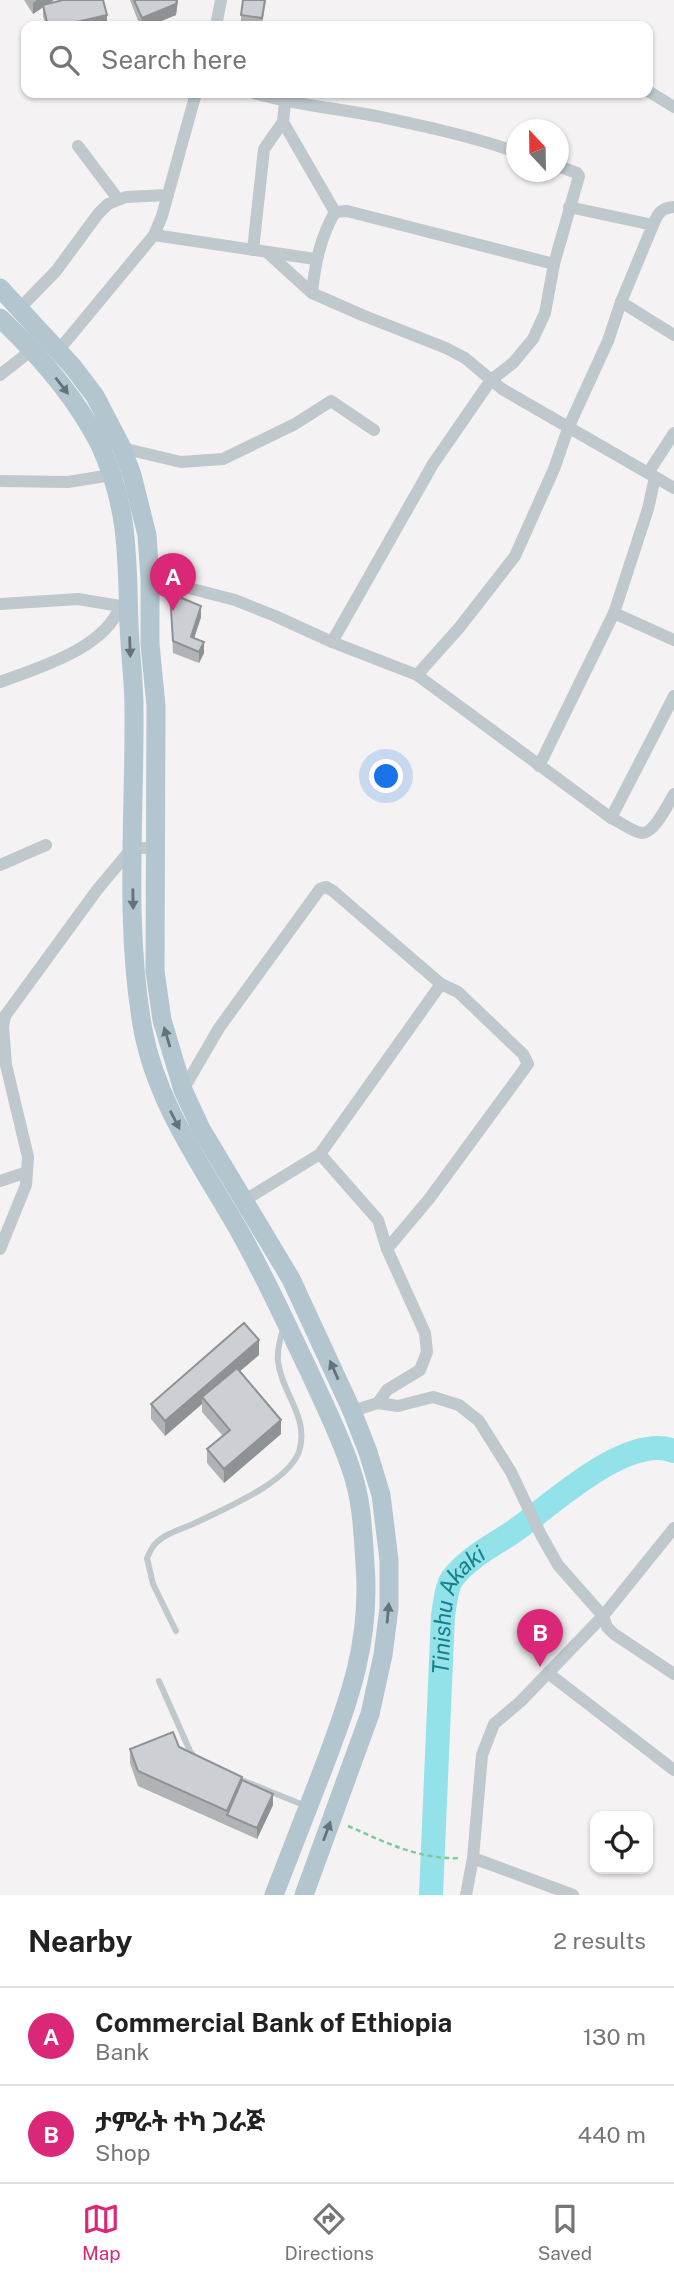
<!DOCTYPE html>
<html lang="en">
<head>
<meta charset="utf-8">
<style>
	body { margin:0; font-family:"Public Sans","Noto Sans Ethiopic",sans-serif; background:#f6f6f6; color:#222 }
	.controls { position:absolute; right:21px; bottom:21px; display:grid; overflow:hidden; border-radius:14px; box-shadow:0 2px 5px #0004 }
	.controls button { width:63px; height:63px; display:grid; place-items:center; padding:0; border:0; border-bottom:2px solid #e0e0e0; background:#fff; color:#222; font:35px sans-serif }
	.compass { position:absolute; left:506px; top:119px; width:63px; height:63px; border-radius:50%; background:#fff; box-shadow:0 2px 5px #0004; rotate:338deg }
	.you { position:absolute; left:387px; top:777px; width:24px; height:24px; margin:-18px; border:5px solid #fff; border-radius:50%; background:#1a73e8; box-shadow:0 0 0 10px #1a73e833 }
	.badge { display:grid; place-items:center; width:46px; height:46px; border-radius:50%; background:#db2777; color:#fff; font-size:23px; font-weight:700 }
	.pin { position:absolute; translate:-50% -58px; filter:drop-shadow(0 2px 4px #0008) }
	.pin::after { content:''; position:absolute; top:37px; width:24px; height:21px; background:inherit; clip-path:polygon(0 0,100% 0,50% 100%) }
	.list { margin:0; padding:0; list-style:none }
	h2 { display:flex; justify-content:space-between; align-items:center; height:91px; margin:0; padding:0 28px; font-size:30px }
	h2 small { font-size:23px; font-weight:400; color:#767676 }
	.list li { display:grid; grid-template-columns:46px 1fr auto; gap:21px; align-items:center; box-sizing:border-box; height:98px; padding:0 28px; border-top:2px solid #e0e0e0 }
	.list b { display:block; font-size:26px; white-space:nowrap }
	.list p { margin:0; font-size:23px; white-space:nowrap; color:#767676 }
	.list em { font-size:23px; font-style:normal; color:#767676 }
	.icon { flex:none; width:38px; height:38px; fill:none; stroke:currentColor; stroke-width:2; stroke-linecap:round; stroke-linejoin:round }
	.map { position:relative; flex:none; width:674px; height:1895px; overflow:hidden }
	.search { position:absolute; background:#fff; box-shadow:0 2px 5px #0004; left:21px; right:21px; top:21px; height:77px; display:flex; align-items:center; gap:18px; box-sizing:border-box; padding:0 24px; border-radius:14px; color:#767676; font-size:26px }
	.sheet { height:287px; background:#fff }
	nav { display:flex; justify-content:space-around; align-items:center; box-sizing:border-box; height:98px; border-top:2px solid #e0e0e0; background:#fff; font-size:19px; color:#767676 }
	nav a { display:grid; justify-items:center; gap:4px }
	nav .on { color:#db2777 }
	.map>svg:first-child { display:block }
</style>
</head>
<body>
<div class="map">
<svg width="674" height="1895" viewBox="0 0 674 1895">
	<rect width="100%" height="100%" fill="#f4f2f2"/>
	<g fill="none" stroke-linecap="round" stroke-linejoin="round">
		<path stroke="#93e2e9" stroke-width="24" id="s1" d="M 431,1895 L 443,1615 C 445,1605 446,1588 452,1579 C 470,1555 497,1544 520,1527 C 555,1501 629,1433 674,1451"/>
		<path stroke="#7dcb9a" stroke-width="2.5" stroke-dasharray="5 3.5" stroke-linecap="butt" d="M 348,1826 C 385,1842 419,1860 461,1858"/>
		<g stroke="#bec8cd" stroke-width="6">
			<path d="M 176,1631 L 153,1584 L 147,1558 C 149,1554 152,1547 155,1544 C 164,1534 181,1529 193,1524 C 222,1510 293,1481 300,1448 C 308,1415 281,1392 278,1361 C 277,1350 280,1339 283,1329"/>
			<path d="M 159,1681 L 190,1751 L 195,1758"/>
			<path d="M 239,1779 L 306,1806"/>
		</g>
		<g stroke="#bec8cd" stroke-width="12">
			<path d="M 216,26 L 221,0"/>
			<path d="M 648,91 L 674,107"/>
			<path d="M 196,93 L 162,216 L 154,235 L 315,259"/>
			<path d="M 254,93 C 294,105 335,108 376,116 C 423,126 471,136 516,152"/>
			<path d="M 283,122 L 335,212"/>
			<path d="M 78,146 L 118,199"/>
			<path d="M 335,212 C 320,238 315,264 312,293 L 362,315 L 446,348 L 465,358 L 502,389 L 674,488"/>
			<path d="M 653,225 C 658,213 661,208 674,207"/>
			<path d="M 253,250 L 264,149 L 283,122 L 285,102"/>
			<path d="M 268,253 L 312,293"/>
			<path d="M 554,264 L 579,176 L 577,173 L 558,166"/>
			<path d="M 621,302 L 674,335"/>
			<path d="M 20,308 L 56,271 L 98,214 L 108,204 L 126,197 L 168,195"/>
			<path d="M 58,351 L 154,235"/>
			<path d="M 0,375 L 33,349"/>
			<path d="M 122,448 L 181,462 L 223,459 L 295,424 L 331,401 L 374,430"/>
			<path d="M 648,473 L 674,433"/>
			<path d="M 0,481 L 68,482 L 111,475"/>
			<path d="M 150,578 L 235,600 L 275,616 L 332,642 L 417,675 L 611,818 C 620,822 633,832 642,833 C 654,834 668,804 674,794"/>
			<path d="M 0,604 L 78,599 L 120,606"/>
			<path d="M 614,613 L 674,640"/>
			<path d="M 332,642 L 433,464 L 491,380 L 513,363 L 533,339 L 545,313 L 554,264 L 347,211 L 335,212"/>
			<path d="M 417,675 L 459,628 L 515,556 L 554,469 L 569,426 L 608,341 L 621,302 L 653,225 L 569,207"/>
			<path d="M 0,682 C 38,668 106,648 120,606 L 128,605"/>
			<path d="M 539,766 L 614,613 L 648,509 L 655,477"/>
			<path d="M 611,818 L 674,696"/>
			<path d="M 0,865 L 46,845"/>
			<path d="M 183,1090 L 219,1028 L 320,889 L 326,887 L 333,891 L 441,984 L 458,992 L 523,1054 L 528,1064 L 429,1199 L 387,1249"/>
			<path d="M 320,1154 L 378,1220 L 387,1249 L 425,1333 L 427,1352 L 420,1370 L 387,1390 L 378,1403"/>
			<path d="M 0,1181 L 27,1172"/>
			<path d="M 245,1200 L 320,1154 L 441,984"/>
			<path d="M 0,1249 L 26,1185 L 28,1157 L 6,1065 L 3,1027 L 5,1016 L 97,890 L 132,848 L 155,848"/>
			<path d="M 352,1411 L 378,1403 L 398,1406 L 433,1397 L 459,1405 L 479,1421 L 511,1472 L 541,1535 L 558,1565 L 603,1616 L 607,1627 L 614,1634 L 674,1674"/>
			<path d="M 548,1673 L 674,1770"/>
			<path d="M 473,1858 L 573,1895"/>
			<path d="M 466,1895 L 473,1858 L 482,1755 L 494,1724 L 520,1702 L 603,1616 L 674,1528"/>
		</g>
		<g stroke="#b3c5cf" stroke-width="19">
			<path d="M 0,288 L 73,367 L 95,396 L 122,448 L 132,475 L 147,535 L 150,578 L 150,644 L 156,706 L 155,971 L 162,1020 L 183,1090 L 201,1129 L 291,1279 L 352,1411 L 368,1452 L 381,1495 L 389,1560 L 389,1608 L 383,1655 L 370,1714 L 304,1895"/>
			<path d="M 0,318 C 38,354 75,396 99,443 C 129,506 127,558 129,625 C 130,653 134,681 134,709 C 135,816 124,925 143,1030 C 157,1104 201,1164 237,1227 C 264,1274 286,1323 309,1371 C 324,1404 341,1437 352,1472 C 362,1501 363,1534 365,1564 C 371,1641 350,1698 323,1769 C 307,1811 290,1853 274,1895"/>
		</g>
	</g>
	<g fill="#afb3b6">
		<path d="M 24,0 L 54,0 L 49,3 L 107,26 L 46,26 L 43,16 L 43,7 L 33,14 Z"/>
		<path d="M 130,0 L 178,0 L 176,15 L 149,26 L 140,26 Z"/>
		<path d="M 266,0 L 262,25 L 241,23 L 241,15 Z"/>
		<path d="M 170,593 L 201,617 L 194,638 L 204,653 L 199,663 L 173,653 Z"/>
		<path d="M 259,1355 L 240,1371 L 281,1434 L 224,1483 L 207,1463 L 207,1449 L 223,1436 L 202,1412 L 202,1404 L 165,1436 L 151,1419 L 151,1404 Z"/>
		<path d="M 179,1747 L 242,1780 L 273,1805 L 257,1839 L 138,1786 L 130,1763 L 130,1749 Z"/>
	</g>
	<g fill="#8f9294">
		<path d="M 37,0 L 54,0 L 33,14 L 33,3 Z"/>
		<path d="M 177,0 L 178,0 L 176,15 L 149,26 L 142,26 L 142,18 Z"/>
		<path d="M 107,15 L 107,26 L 59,26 Z"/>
		<path d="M 201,606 L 201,617 L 191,648 L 191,637 Z"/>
		<path d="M 204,642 L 204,653 L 199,663 L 199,652 Z"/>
		<path d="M 259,1340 L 259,1355 L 205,1401 L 202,1397 L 202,1404 L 165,1436 L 165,1421 Z"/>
		<path d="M 281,1420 L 281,1434 L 224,1483 L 224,1469 Z"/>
		<path d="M 273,1794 L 273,1805 L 257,1839 L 257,1828 Z"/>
	</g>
	<g fill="#ccd0d4" stroke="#8f9294" stroke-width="2">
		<path d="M 63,0 L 103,0 L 107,15 L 59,26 L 48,26 L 43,5 Z"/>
		<path d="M 134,0 L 177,0 L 176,4 L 142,18 Z"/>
		<path d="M 243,0 L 265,0 L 262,18 L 241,15 Z"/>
		<path d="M 170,593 L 201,606 L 191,637 L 204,642 L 199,652 L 173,641 Z"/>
		<path d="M 244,1323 L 259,1340 L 165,1421 L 151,1404 Z"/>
		<path d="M 237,1368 L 281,1420 L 224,1469 L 207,1449 L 230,1430 L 202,1397 Z"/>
		<path d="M 173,1732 L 179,1747 L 242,1777 L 227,1811 L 138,1771 L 130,1749 Z"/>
		<path d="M 242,1780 L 273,1794 L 257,1828 L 227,1815 Z"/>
	</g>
	<defs><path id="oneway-solid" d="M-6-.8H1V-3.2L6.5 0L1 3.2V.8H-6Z" transform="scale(1.75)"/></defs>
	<g fill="#64737b">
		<use href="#oneway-solid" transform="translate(62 386) rotate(52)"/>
		<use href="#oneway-solid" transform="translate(130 647) rotate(88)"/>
		<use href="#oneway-solid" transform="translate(133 899) rotate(89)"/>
		<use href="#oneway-solid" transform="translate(167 1037) rotate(-107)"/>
		<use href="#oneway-solid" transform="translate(175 1120) rotate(63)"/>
		<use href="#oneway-solid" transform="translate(334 1370) rotate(-114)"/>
		<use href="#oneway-solid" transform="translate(388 1613) rotate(-85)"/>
		<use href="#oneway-solid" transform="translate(327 1831) rotate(-70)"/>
	</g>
	<g text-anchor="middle" stroke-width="5" stroke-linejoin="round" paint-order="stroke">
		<g font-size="23" font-style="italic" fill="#13818b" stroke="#fff">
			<text dy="8" stroke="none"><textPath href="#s1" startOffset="290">Tinishu Akaki</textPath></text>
		</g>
	</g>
</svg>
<div class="controls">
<button><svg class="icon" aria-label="locate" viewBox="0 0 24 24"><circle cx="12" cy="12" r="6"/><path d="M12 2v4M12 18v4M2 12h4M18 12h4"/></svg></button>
</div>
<svg class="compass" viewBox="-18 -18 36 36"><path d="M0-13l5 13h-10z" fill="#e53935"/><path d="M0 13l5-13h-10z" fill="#767676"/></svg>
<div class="you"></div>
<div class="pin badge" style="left:173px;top:611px">A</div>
<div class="pin badge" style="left:540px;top:1667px">B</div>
<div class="search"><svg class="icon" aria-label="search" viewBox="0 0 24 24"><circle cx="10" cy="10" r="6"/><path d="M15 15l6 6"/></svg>Search here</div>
</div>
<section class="sheet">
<h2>Nearby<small>2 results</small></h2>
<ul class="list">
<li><span class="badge">A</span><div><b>Commercial Bank of Ethiopia</b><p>Bank</p></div><em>130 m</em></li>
<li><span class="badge">B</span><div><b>ታምራት ተካ ጋራጅ</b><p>Shop</p></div><em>440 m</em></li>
</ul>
</section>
<nav>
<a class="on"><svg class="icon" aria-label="map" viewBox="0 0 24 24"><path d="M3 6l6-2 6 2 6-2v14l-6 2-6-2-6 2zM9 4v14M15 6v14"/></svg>Map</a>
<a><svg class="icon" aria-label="directions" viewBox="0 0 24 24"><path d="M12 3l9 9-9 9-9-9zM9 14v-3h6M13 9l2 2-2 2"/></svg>Directions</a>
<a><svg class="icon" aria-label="saved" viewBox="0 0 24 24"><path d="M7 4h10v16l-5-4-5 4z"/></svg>Saved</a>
</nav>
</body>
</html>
